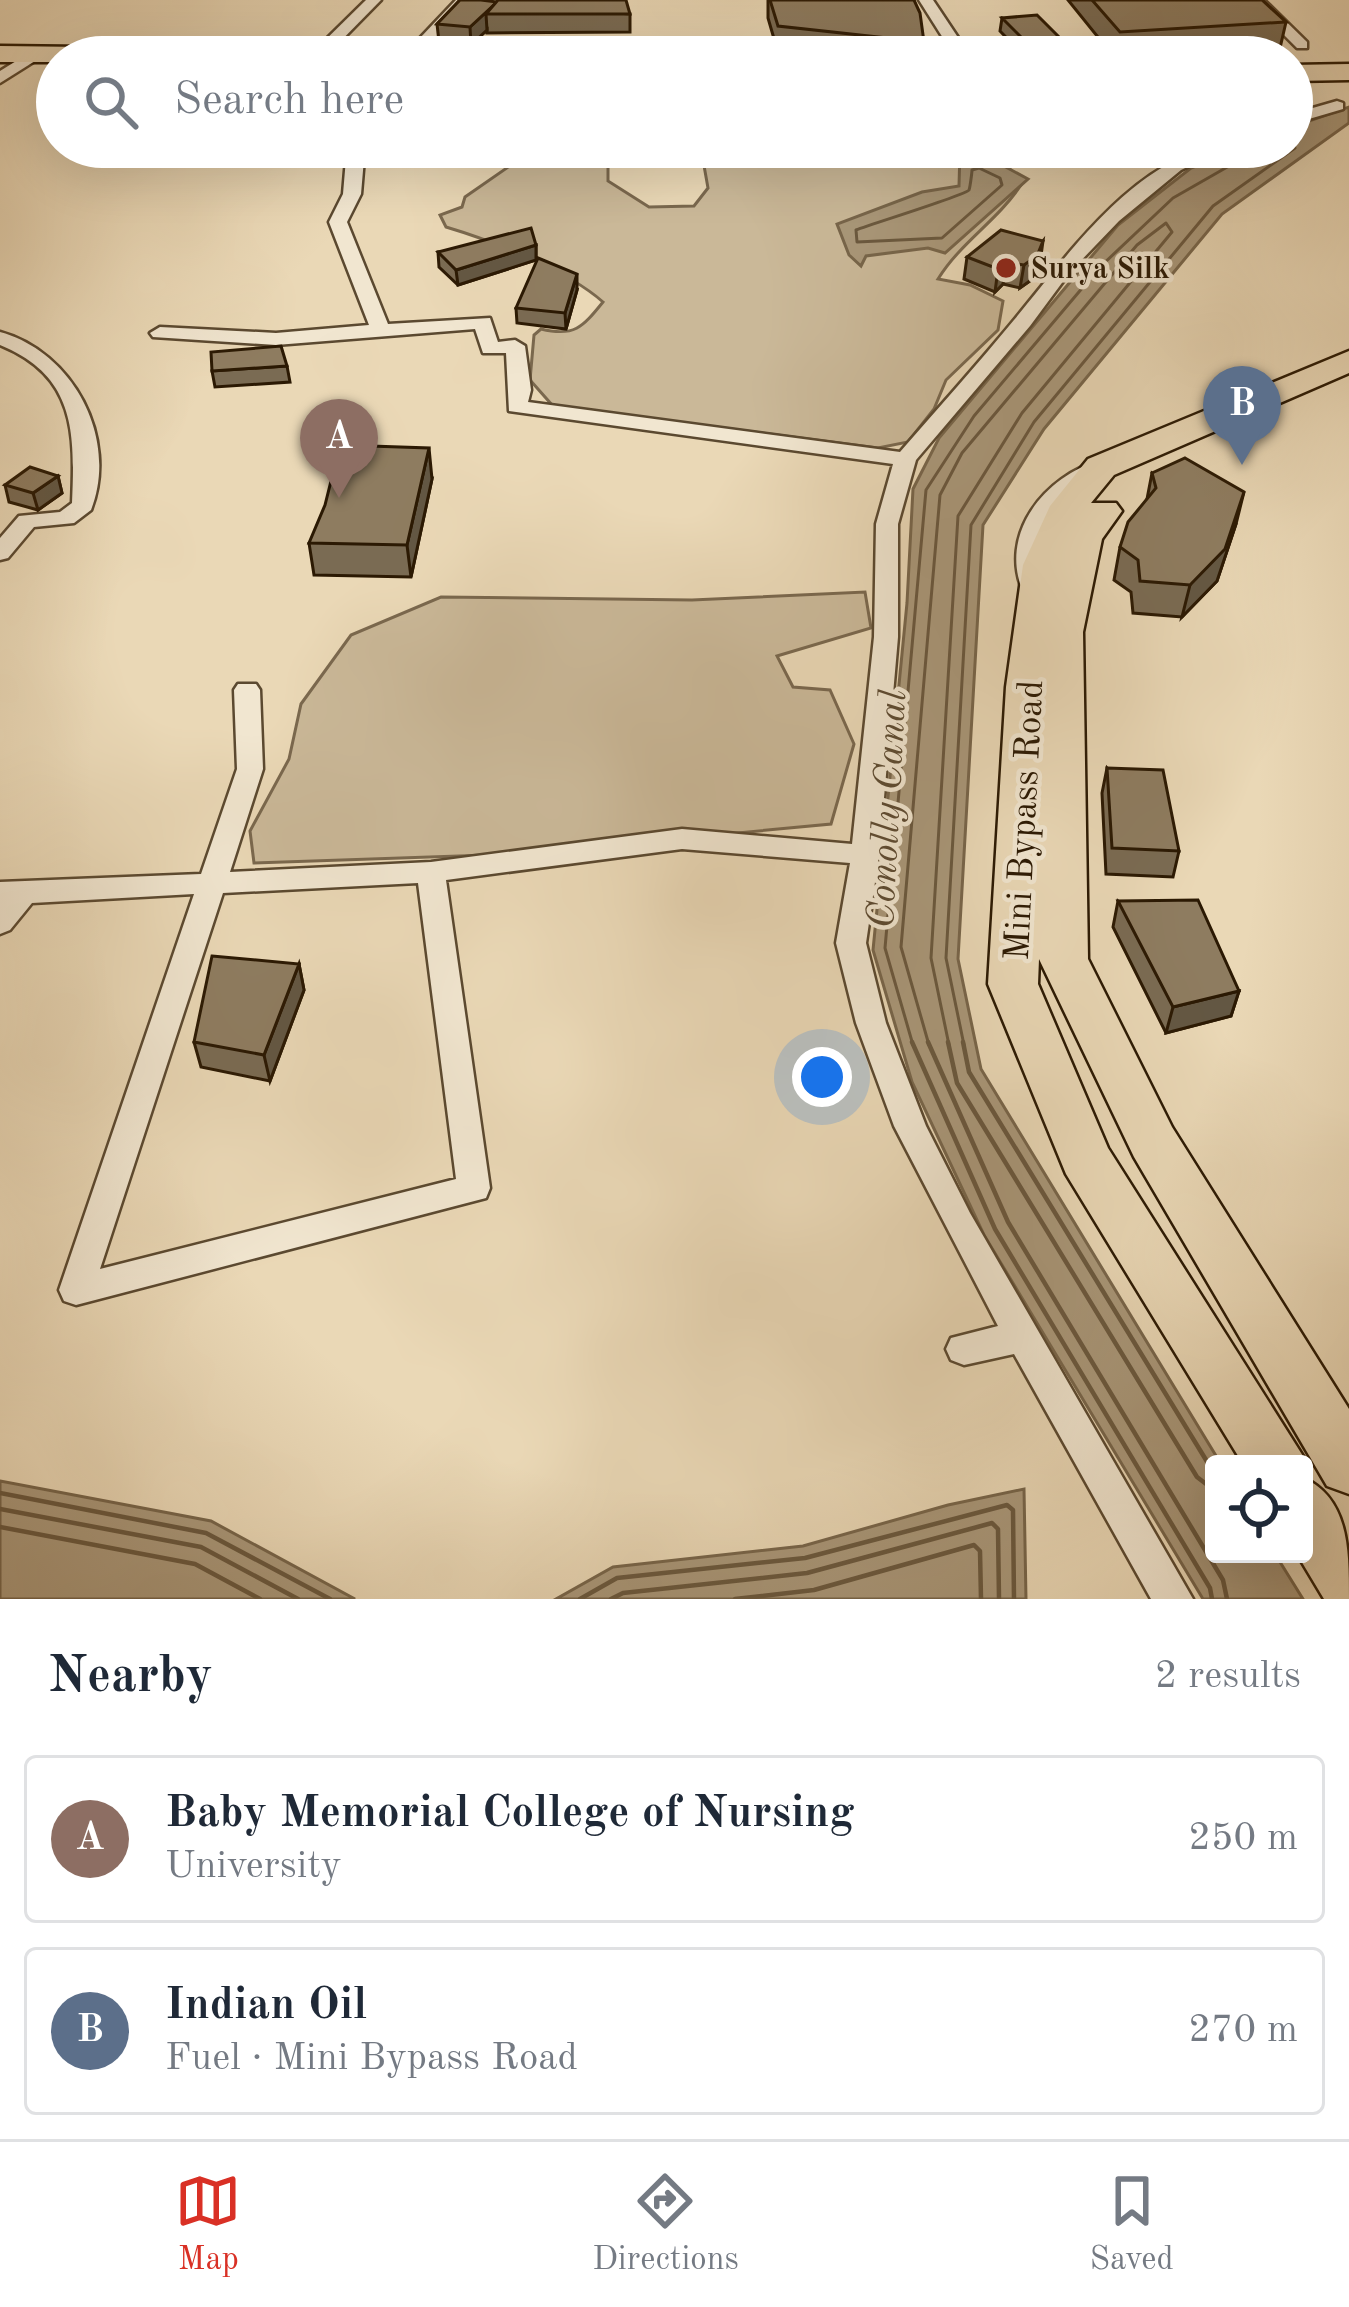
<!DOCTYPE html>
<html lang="en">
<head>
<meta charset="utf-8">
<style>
	body { margin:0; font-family:"Old Standard TT",serif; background:#f6f6f7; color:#1f2937 }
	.controls { position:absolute; right:36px; bottom:36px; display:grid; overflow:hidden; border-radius:12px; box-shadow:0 12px 48px #0002 }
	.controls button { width:108px; height:108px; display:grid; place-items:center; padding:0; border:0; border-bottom:3px solid #e0e1e3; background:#fff; color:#1f2937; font:60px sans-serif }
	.you { position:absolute; left:822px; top:1077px; width:42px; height:42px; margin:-30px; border:9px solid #fff; border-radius:50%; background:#1a73e8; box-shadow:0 0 0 18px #1a73e833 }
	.badge { display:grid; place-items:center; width:78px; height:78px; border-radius:50%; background:#d93025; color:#fff; font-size:39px; font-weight:700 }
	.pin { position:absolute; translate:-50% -99px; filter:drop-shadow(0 3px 6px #0008) }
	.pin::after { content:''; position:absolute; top:63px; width:42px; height:36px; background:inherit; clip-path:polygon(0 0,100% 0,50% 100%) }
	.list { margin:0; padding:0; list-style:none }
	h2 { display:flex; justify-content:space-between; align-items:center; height:156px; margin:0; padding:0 48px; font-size:51px }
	h2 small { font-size:39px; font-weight:400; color:#747a83 }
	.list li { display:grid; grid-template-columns:78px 1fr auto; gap:36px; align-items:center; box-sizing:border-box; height:168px; margin:0 24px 24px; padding:0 24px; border:3px solid #e0e1e3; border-radius:12px }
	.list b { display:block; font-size:45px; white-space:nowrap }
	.list p { margin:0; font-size:39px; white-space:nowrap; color:#747a83 }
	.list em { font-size:39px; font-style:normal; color:#747a83 }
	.icon { flex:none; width:66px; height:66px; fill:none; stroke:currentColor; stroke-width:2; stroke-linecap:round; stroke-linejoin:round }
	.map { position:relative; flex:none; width:1349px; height:1599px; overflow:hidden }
	.search { position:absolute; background:#fff; box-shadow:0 12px 48px #0002; left:36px; right:36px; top:36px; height:132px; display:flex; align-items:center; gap:30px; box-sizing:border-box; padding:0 42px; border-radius:66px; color:#747a83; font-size:45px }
	.sheet { height:540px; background:#fff }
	nav { display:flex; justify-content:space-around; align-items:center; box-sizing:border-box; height:168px; border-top:3px solid #e0e1e3; background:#fff; font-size:33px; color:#747a83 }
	nav a { display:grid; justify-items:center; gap:6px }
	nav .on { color:#d93025 }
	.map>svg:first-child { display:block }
</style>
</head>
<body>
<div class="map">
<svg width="1349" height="1599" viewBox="0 0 1349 1599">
	<rect width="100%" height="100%" fill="#ead8b6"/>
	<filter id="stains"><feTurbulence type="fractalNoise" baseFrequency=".00167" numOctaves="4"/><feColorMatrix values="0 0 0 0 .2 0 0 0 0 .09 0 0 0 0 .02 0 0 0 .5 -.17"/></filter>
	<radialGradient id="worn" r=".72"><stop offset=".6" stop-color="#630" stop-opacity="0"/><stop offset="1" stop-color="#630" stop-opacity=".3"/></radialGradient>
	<g fill="#cab898" stroke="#7a684e" stroke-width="3">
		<path d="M 537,147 L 608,147 L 608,181 L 649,207 L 694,206 L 708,188 L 703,160 L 682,147 L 931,147 L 998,152 L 1021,185 C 997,221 961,242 938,279 L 970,285 L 1003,301 L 998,330 L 946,380 L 934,409 L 908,442 L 878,448 L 553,406 L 530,380 L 534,335 L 541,329 C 574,337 582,328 603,302 C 567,270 493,241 446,227 L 440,215 L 462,207 L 465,197 Z"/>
		<path d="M 865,592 L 871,628 L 777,656 L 793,687 L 830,690 L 854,744 L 831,824 L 517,854 L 254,863 L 250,831 L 289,759 L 301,704 L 351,635 L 441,597 L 692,600 Z"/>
	</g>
	<g fill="#a99779" stroke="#77654a" stroke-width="3">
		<path d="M 1349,107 L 1349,123 L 1222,214 L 1044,429 L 983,525 L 958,959 L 981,1069 L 1221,1464 L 1214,1464 L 1214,1554 L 1275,1554 L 1303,1599 L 1203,1599 L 984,1235 L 912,1082 L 873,950 L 907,603 L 913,489 L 939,438 L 1118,225 L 1191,168 L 1243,147 L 1292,147 L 1292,127 Z"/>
		<path d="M 960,151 L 987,157 L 1028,179 L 945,253 L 928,248 L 866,256 L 861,266 L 849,255 L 837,224 L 922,192 L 959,186 Z"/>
		<path d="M 0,1481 L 211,1521 L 355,1599 L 0,1599 Z"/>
		<path d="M 1024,1489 L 1026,1599 L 556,1599 L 613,1567 L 803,1546 L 948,1505 Z"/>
	</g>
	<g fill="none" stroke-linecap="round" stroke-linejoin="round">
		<g stroke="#6a583e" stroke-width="3">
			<path d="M 979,168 L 1000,178 L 1002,185 L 942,238 L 857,242 L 856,230 C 871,224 966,195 969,190 C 970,188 972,172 972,170 Z"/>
			<path d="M 913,1045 L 885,948 L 926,490 L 974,416 L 1100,267 L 1173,198 L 1236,162 L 1242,147"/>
			<path d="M 929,1045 L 901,947 L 940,495 L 962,453 L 1137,245 L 1166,223 L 1172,232 L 1022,413 L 958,516 L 931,958 L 949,1045"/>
			<path d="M 964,1045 L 946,958 L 971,525 L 1034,422 L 1213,206 L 1295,148 L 1292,138"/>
		</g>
		<g stroke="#6a583e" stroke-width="4.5">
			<path d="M 912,1042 L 995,1229 L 1210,1588 L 1212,1599"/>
			<path d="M 928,1042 L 1008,1222 L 1223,1580 L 1227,1599"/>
			<path d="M 948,1042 L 957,1083 L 1197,1477 L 1214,1490"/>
			<path d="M 963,1042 L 969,1072 L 1214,1473"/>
			<path d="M 0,1493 L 206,1533 L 330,1599"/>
			<path d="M 0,1509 L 201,1547 L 298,1599"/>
			<path d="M 0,1527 L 195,1564 L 260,1599"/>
			<path d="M 580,1599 L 617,1578 L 805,1558 L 1007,1505 L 1013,1510 L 1014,1599"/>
			<path d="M 611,1599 L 623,1593 L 807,1573 L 992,1523 L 998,1529 L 999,1599"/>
			<path d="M 735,1599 L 814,1590 L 974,1545 L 980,1551 L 981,1599"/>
		</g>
		<g stroke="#5b4930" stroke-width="5">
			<g id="street">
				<path d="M 366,0 L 381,0 L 325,57 L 308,57 Z"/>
				<path d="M 456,0 L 471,0 L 419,57 L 402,57 Z"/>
				<path d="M 919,0 L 933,0 L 971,57 L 955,57 Z"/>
				<path d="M 1249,0 L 1264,0 L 1307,42 L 1307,48 L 1297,48 Z"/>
				<path d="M 21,58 L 35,61 L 0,83 L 0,71 Z"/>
				<path d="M 1337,101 L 1343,103 L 1343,109 L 1292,124 L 1292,114 Z"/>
				<path d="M 347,147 L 365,147 L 361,194 L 347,222 L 388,324 L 490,318 L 498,342 L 515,340 L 525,346 L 531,390 L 528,402 L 900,452 C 938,408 977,365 1014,320 C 1065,259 1142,147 1229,147 L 1181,170 L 1119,221 L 1070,272 L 1030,326 L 916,460 L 898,524 L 898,637 L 879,855 L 866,943 L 886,1023 L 926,1126 L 970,1213 L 1193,1599 L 1151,1599 L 1014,1354 L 964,1365 L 951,1360 L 946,1349 L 951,1338 L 998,1326 L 894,1126 L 856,1023 L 836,943 L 850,863 L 682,849 L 446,880 L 490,1188 L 486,1198 L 76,1305 L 64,1301 L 59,1290 L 194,894 L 32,903 L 10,930 L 0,934 L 0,882 L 201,874 L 237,769 L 234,690 L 238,684 L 256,684 L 260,690 L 263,769 L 230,872 L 431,862 L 682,829 L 852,844 L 874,637 L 876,524 L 893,464 L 509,411 L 506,353 L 483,353 L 475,329 L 276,345 L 153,337 L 150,333 L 160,327 L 276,333 L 369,325 L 329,222 L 343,194 ZM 418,883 L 456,1179 L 100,1269 L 223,893 Z"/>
				<path d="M 0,332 C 73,352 119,438 91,510 L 74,523 L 34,527 L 8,558 L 0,560 L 0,538 L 19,516 L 60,512 L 72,503 C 75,433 76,376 0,345 Z"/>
				<path d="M 1101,460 L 1109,462 L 1109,472 C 1048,497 1037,525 1044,589 L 1040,594 L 1024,594 C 997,534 1045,476 1101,460 Z"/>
			</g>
		</g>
		<g stroke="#2b1903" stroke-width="5">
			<g id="primary">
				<path d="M 0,46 L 254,49 L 267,57 L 57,57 L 57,62 L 0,62 Z"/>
				<path d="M 1349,64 L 1349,80 L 1292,81 L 1292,65 Z"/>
				<path d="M 1349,351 L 1349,373 L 1114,475 L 1091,503 L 1116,503 L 1122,511 L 1102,539 L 1083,632 L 1088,959 L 1172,1127 L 1349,1409 L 1349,1494 L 1327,1486 L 1134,1157 L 1039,959 L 1038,984 L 1108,1148 L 1308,1464 L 1304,1473 L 1304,1464 L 1243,1464 L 1066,1174 L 988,984 L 1006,687 L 1023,565 L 1050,506 L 1088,459 Z"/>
				<path d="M 1304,1478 C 1349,1499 1349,1550 1349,1599 L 1324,1599 L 1297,1554 L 1304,1554 Z"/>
			</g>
		</g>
		<use href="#street" fill="#f1e6d0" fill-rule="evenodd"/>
		<use href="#primary" fill="#ead8b6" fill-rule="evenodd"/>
	</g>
	<g fill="#7a6b53" stroke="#2b1903" stroke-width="3">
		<path d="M 460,0 L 630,14 L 630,32 L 487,33 L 487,30 L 471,45 L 439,42 L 437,24 Z"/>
		<path d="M 768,0 L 914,0 L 924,42 L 924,49 L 950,57 L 851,57 L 777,49 L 768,18 Z"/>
		<path d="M 1068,0 L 1262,0 L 1286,22 L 1280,48 L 1114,57 Z"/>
		<path d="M 1002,18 L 1062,40 L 1060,53 L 1025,57 L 1000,31 Z"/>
		<rect x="622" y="147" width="34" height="4"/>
		<path d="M 536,245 L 536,260 L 458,285 L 439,267 L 438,252 Z"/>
		<path d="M 967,257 L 1040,263 L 1034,278 L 1020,288 L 1003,284 L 995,292 L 964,279 Z"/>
		<path d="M 577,290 L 566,329 L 517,323 L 516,308 Z"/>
		<path d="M 287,366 L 290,382 L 215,387 L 212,371 Z"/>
		<path d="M 1152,473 L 1236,524 L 1217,581 L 1182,617 L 1133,613 L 1131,592 L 1114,580 L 1120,547 L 1147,499 Z"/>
		<path d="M 58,476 L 62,493 L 38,510 L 9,502 L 5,485 Z"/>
		<path d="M 432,479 L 411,577 L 314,575 L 309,543 Z"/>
		<path d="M 1107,768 L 1179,851 L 1173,877 L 1106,874 L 1102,793 Z"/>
		<path d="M 1118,901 L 1239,991 L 1231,1016 L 1166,1033 L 1113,927 Z"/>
		<path d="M 299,964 L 304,990 L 270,1081 L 201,1067 L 194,1042 Z"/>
	</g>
	<g fill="#635743" stroke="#2b1903" stroke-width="3">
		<path d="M 497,2 L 486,14 L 487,30 L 471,45 L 470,27 Z"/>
		<path d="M 1062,40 L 1060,53 L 1025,57 L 1027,43 Z"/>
		<path d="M 1043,241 L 1040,263 L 1034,278 L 1020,288 L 1024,265 Z"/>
		<path d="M 536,245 L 536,260 L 458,285 L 456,270 Z"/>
		<path d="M 1006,262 L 1003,284 L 995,292 L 998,269 Z"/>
		<path d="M 577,274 L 577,290 L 566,329 L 565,313 Z"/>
		<path d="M 429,448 L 432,479 L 411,577 L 407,545 Z"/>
		<path d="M 58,476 L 62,493 L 38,510 L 33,493 Z"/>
		<path d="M 1244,492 L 1236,524 L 1217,581 L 1182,617 L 1190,585 Z"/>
		<path d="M 299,964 L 304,990 L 270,1081 L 264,1055 Z"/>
		<path d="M 1239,991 L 1231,1016 L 1166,1033 L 1173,1007 Z"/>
	</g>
	<g fill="#8e7c60" stroke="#2b1903" stroke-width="3">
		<path d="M 460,0 L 481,0 L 497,2 L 470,27 L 437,24 Z"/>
		<path d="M 498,0 L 626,0 L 630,14 L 486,14 Z"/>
		<path d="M 770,0 L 914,0 L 920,13 L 924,42 L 778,26 Z"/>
		<path d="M 1092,0 L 1262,0 L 1286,22 L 1120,32 Z"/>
		<path d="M 1037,15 L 1062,40 L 1027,43 L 1002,18 Z"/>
		<path d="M 924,48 L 950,57 L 921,57 Z"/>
		<path d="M 531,228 L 536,245 L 456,270 L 438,252 Z"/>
		<path d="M 1001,230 L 1043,241 L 1037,256 L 1024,265 L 1006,262 L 998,269 L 967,257 Z"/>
		<path d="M 538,258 L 577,274 L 565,313 L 516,308 Z"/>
		<path d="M 281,346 L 287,366 L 212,371 L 211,352 Z"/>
		<path d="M 340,445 L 429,448 L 407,545 L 309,543 L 325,505 Z"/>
		<path d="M 1185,458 L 1244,492 L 1225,549 L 1190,585 L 1140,581 L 1138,560 L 1120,547 L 1128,522 L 1156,488 L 1152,473 Z"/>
		<path d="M 30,467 L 58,476 L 33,493 L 5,485 Z"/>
		<path d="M 1107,768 L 1163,770 L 1179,851 L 1112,848 Z"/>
		<path d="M 1198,900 L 1239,991 L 1173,1007 L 1118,901 Z"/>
		<path d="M 212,956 L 299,964 L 264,1055 L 194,1042 Z"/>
	</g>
	<circle fill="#8f2418" stroke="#f1e6d0" stroke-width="4.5" cx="1006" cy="268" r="12"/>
	<g text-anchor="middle" stroke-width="9" stroke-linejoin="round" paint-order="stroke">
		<g font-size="30" font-weight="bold" fill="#2b1903" stroke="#f1e6d0" text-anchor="start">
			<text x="1030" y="278">Surya Silk</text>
		</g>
		<g font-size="36" fill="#2b1903" stroke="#f1e6d0">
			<text transform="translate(1022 820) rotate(-87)" y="13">Mini Bypass Road</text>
		</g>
		<g font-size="39" font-style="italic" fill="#5d4b32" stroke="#f1e6d0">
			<text transform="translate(885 809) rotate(-87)" y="14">Conolly Canal</text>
		</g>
	</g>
	<rect width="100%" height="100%" filter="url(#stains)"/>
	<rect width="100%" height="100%" fill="url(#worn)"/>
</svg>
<div class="controls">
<button><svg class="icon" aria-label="locate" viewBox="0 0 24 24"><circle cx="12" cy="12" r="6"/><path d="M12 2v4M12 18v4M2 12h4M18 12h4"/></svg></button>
</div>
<div class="you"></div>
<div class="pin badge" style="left:339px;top:498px;background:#8d6e63">A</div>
<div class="pin badge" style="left:1242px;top:465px;background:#5c6f8a">B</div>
<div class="search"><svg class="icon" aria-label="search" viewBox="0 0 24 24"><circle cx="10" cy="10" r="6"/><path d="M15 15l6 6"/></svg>Search here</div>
</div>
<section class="sheet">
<h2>Nearby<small>2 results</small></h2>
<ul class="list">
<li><span class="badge" style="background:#8d6e63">A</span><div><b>Baby Memorial College of Nursing</b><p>University</p></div><em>250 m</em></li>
<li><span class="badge" style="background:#5c6f8a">B</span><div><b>Indian Oil</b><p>Fuel · Mini Bypass Road</p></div><em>270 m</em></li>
</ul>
</section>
<nav>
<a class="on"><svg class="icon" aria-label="map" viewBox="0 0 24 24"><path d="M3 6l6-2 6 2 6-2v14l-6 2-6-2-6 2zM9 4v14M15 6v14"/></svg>Map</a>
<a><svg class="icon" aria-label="directions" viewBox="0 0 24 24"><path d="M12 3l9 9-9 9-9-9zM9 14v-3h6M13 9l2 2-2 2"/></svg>Directions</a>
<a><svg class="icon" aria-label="saved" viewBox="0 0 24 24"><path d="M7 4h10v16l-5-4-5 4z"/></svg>Saved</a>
</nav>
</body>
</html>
